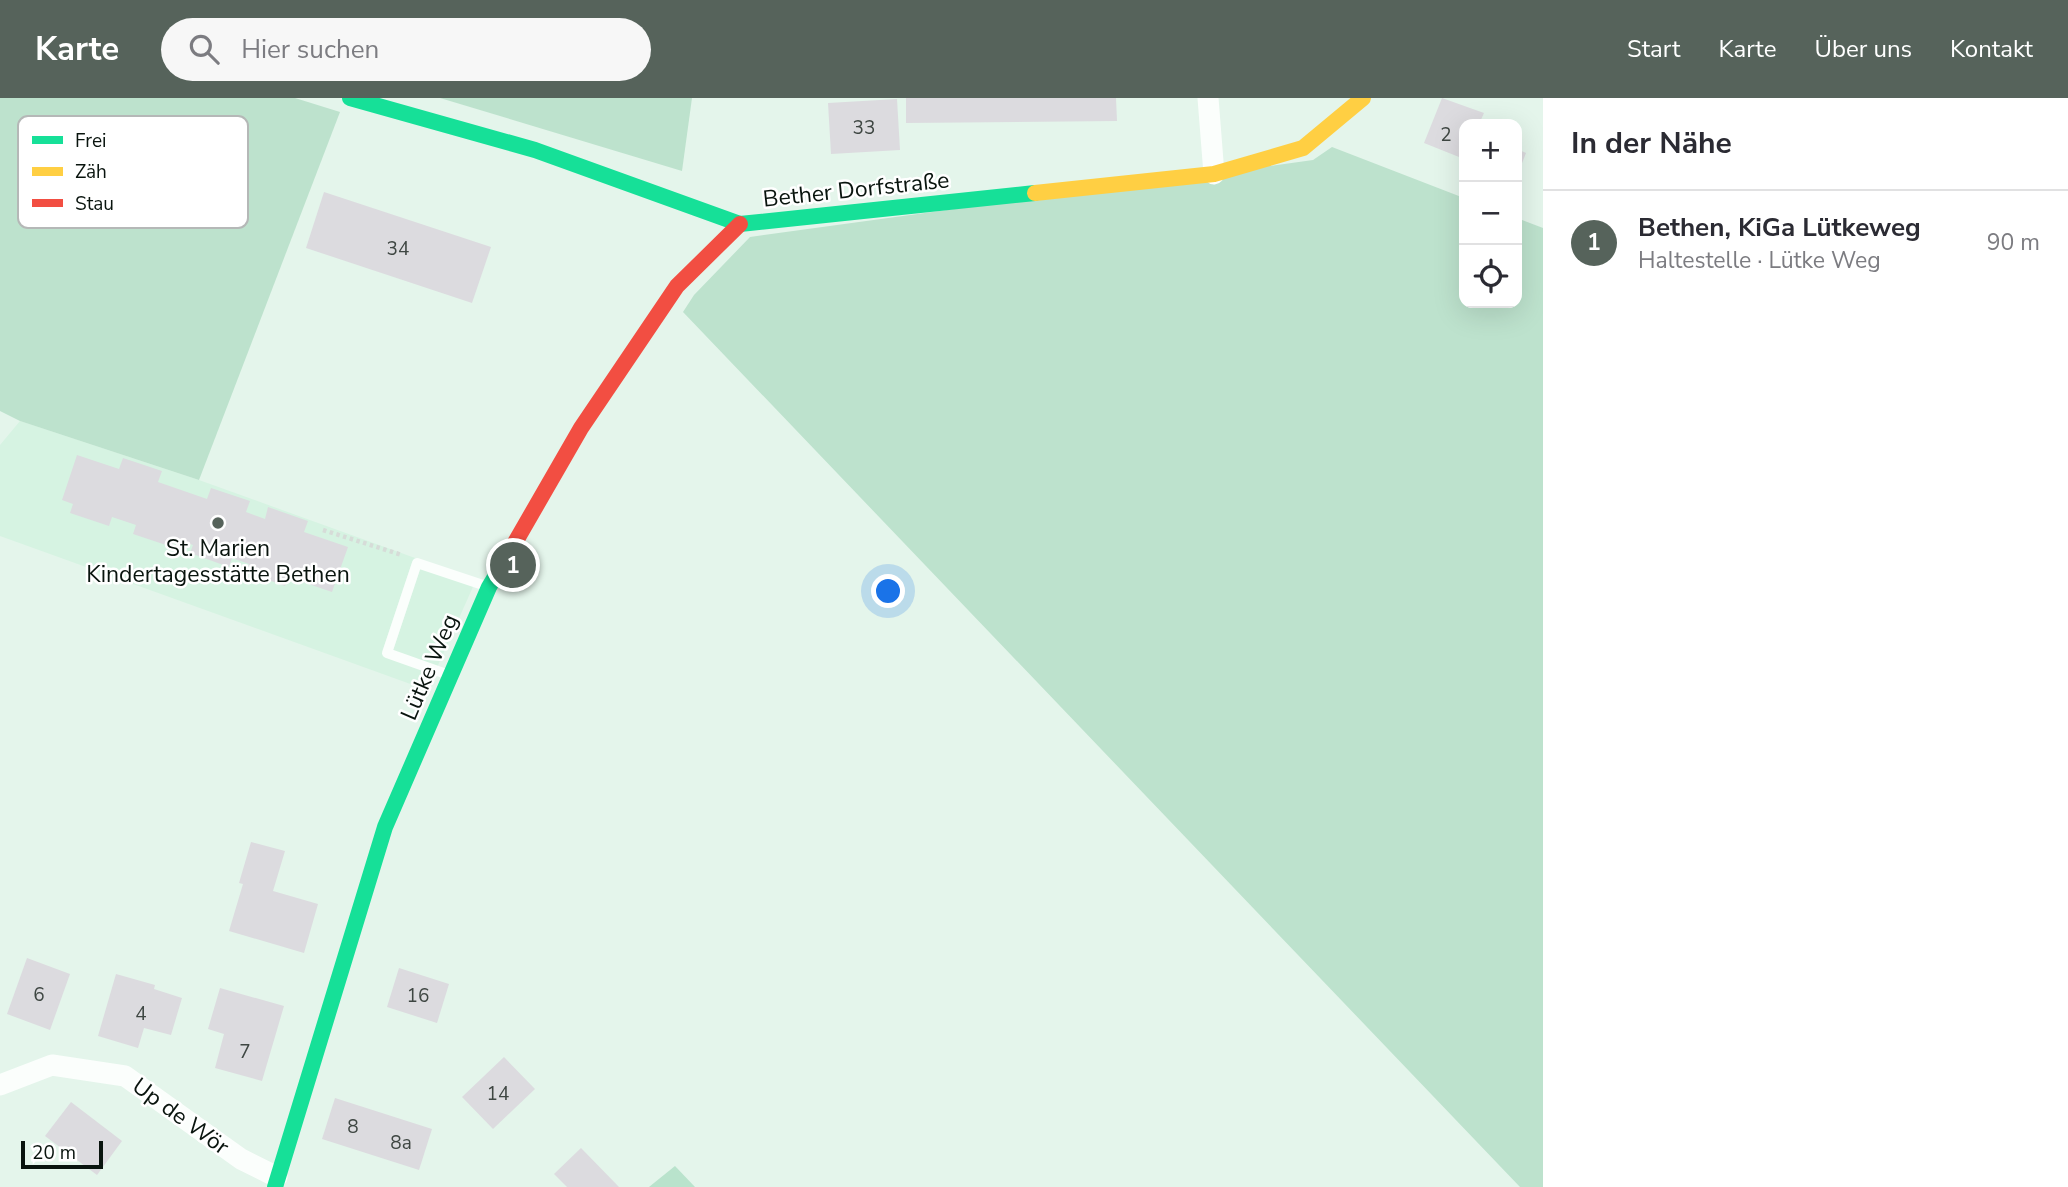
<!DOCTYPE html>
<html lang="de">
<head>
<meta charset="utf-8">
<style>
	body { margin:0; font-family:"Nunito Sans",sans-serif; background:#f7f7f7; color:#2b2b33 }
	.controls { position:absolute; right:21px; top:21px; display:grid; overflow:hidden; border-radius:14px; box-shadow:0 7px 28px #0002 }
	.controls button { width:63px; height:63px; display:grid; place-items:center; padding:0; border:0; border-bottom:2px solid #e1e1e2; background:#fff; color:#2b2b33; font:35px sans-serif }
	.scale { position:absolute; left:21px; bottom:18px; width:82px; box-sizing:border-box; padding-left:7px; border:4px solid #09140e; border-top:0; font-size:19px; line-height:24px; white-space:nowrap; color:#09140e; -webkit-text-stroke:5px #fff; paint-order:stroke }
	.you { position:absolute; left:889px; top:494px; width:24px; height:24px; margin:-18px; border:5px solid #fff; border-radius:50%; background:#1a73e8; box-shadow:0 0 0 10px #1a73e833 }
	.badge { display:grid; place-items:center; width:46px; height:46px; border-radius:50%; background:#56635b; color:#fff; font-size:23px; font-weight:700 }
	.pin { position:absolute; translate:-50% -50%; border:4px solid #fff; box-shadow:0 2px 7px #0006 }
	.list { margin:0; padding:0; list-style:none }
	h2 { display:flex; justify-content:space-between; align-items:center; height:91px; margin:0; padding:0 28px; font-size:30px }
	h2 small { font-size:23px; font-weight:400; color:#7c7c81 }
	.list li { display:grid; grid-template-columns:46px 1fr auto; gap:21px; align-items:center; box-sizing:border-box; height:105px; padding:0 28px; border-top:2px solid #e1e1e2 }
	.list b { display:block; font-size:26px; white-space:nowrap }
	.list p { margin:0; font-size:23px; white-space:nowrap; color:#7c7c81 }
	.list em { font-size:23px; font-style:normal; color:#7c7c81 }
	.icon { flex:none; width:38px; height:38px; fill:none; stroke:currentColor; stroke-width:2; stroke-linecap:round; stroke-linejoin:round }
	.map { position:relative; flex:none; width:1543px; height:1089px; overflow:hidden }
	header { display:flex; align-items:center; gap:42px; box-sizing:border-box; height:98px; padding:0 35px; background:#56635b; color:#fff }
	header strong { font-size:33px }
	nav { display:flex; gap:38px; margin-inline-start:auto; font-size:24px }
	.search { width:490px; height:63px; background:#f7f7f7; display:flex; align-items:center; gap:18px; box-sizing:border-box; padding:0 24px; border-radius:38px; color:#7c7c81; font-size:26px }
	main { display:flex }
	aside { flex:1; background:#fff }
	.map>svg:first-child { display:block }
</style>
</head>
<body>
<header>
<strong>Karte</strong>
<div class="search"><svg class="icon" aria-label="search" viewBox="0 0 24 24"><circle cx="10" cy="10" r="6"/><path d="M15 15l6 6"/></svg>Hier suchen</div>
<nav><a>Start</a><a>Karte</a><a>Über uns</a><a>Kontakt</a></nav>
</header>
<main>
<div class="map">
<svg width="1543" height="1089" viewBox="0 0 1543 1089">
	<rect width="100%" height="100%" fill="#e4f5eb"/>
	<path fill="#d6f3e2" d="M 20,323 L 199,382 L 476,482 L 427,592 L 0,438 L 0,347 Z"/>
	<g fill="#bde2cd">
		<path d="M 0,0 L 295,0 L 340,14 L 199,382 L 20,323 L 0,313 Z"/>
		<path d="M 440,0 L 692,0 L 682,73 Z"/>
		<path d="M 1332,49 L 1464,100 L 1464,205 L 1517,205 L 1517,120 L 1543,130 L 1543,1089 L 1520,1089 L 683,214 L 694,197 L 750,139 L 1313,62 Z"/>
	</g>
	<path fill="#b9e3cc" d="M 675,1068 L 695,1089 L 649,1089 Z"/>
	<g fill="#dcdbdf">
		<path d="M 906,0 L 1116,0 L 1117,23 L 906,25 Z"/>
		<path d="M 1442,0 L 1484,15 L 1479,26 L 1464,26 L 1464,61 L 1424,45 Z"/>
		<path d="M 897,1 L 900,52 L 831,56 L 828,5 Z"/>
		<path d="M 1517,51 L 1526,55 L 1517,78 Z"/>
		<path d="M 324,94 L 491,149 L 472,205 L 306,150 Z"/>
		<path d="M 77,357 L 119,371 L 123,360 L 162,373 L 158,384 L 207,401 L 211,390 L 250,403 L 246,414 L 265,421 L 268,409 L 308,423 L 304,434 L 348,449 L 332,494 L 288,479 L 285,488 L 246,474 L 249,466 L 232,460 L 229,469 L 190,455 L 193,447 L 175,441 L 172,449 L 133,436 L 136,427 L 112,419 L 109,428 L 70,415 L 73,406 L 62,402 Z"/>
		<path d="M 251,744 L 285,753 L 273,793 L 318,806 L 304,855 L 229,833 L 243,786 L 239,785 Z"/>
		<path d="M 27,860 L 70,876 L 50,932 L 7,916 Z"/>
		<path d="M 399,870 L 449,886 L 437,925 L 387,909 Z"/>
		<path d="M 116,876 L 155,887 L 154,891 L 182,900 L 171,937 L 144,930 L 138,950 L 98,938 Z"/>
		<path d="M 220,890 L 284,908 L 262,983 L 215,970 L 224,936 L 208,931 Z"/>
		<path d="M 504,959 L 535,991 L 493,1031 L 462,999 Z"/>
		<path d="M 335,1000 L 432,1031 L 419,1072 L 322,1041 Z"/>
		<path d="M 71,1004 L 122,1043 L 97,1077 L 45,1038 Z"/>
		<path d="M 581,1050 L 619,1089 L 567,1089 L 554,1076 Z"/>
	</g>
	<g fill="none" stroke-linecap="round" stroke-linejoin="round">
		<path stroke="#d6dcd8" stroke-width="4.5" stroke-dasharray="3.5 3.5" stroke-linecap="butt" d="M 323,432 L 402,457"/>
		<path stroke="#fbfefc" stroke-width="10" d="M 449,577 L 387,555 L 417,465 L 486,488"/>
		<g stroke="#fbfefc" stroke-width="21">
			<path d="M 1208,0 L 1214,76"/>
			<path d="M 0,987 L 52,967 L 125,978 L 241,1061 L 277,1079"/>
		</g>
		<g stroke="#16e098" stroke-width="16">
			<path d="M 350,0 L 535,52 L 740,126 L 1035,95"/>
			<path d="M 275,1089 L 385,729 L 489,489 L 505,462"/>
		</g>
		<path stroke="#ffcf43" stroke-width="16" d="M 1035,95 L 1214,76 L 1303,50 L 1363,0"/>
		<path stroke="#f24e42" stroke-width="16" d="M 505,462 L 581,330 L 677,188 L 740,126"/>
	</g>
	<circle fill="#56635b" stroke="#fff" stroke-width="2.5" cx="218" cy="425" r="7"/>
	<g text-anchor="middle" stroke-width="5" stroke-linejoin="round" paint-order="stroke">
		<g font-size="19" fill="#3e4642">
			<text x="864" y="36">33</text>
			<text x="1446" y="43">2</text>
			<text x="398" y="157">34</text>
			<text x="39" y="903">6</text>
			<text x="418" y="904">16</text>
			<text x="141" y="922">4</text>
			<text x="245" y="960">7</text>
			<text x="498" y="1002">14</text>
			<text x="353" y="1035">8</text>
			<text x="401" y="1051">8a</text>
		</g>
		<g font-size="23" fill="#09140e" stroke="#fff">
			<text transform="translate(856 91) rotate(-6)" y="8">Bether Dorfstraße</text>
			<text transform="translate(429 569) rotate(-67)" y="8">Lütke Weg</text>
			<text transform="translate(181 1018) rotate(36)" y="8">Up de Wör</text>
		</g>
		<g font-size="23" fill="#09140e" stroke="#fff">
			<text x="218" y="458">St. Marien<tspan x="218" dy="26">Kindertagesstätte Bethen</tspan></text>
		</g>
	</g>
	<rect x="18" y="18" width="230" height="112" rx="10" fill="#fff" stroke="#b5b8b7" stroke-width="2"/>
	<rect x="32" y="38" width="31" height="8" fill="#16e098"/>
	<rect x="32" y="69" width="31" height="9" fill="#ffcf43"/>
	<rect x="32" y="101" width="31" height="8" fill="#f24e42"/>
	<g font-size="19" fill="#09140e">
		<text x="75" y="49">Frei</text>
		<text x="75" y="80">Zäh</text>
		<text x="75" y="112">Stau</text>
	</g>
</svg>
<div class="controls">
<button>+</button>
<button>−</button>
<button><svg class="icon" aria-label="locate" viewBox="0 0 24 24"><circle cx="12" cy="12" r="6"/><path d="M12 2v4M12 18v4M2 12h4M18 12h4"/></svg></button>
</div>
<div class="scale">20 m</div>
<div class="you"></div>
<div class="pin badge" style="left:513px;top:467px">1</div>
</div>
<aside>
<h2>In der Nähe<small></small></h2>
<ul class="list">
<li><span class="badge">1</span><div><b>Bethen, KiGa Lütkeweg</b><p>Haltestelle · Lütke Weg</p></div><em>90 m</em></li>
</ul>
</aside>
</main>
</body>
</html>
